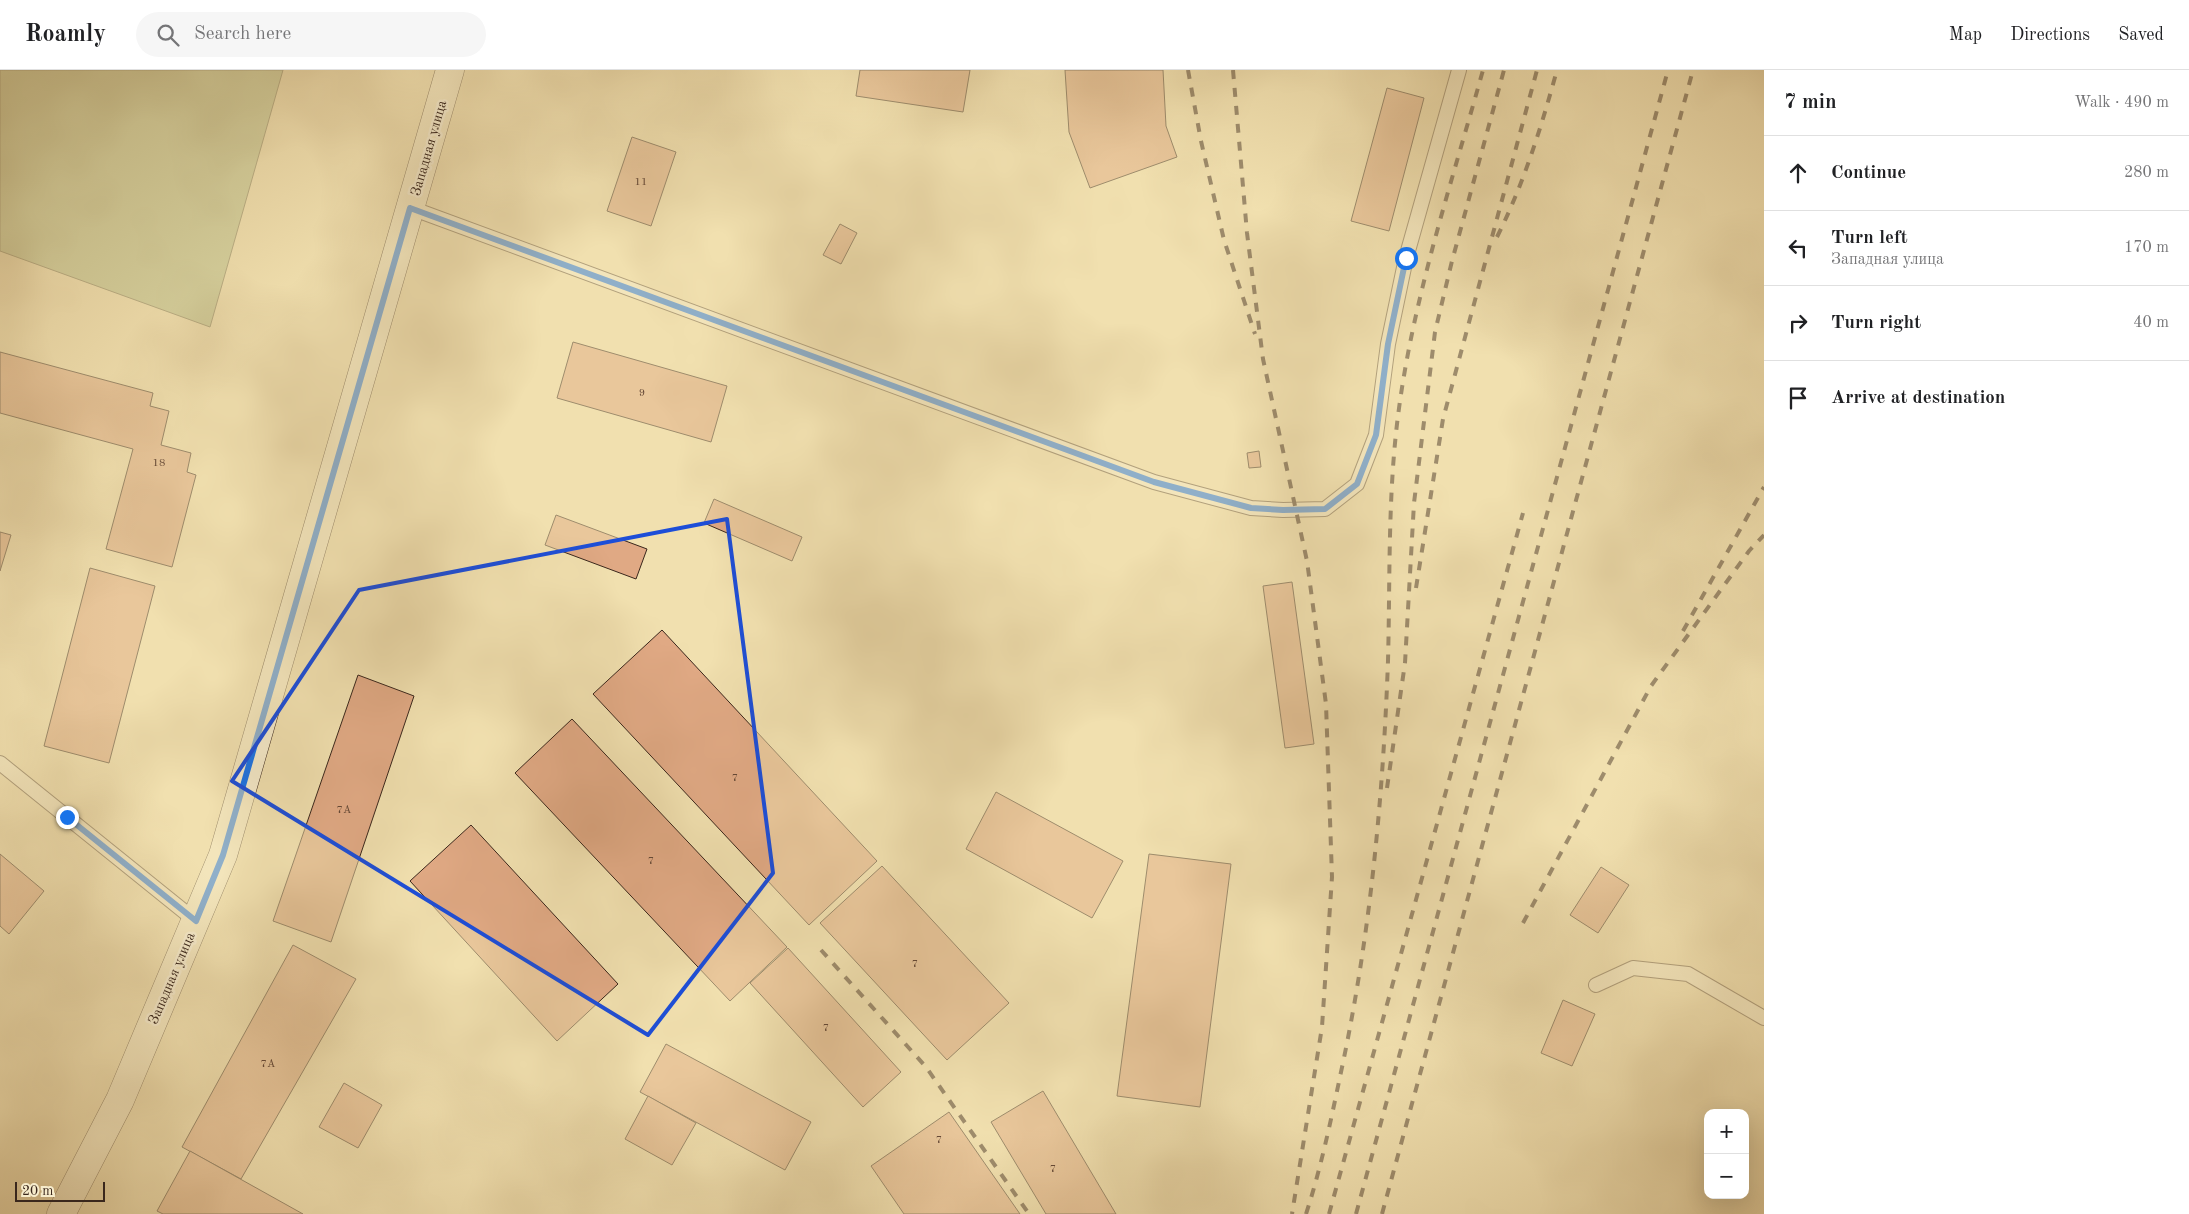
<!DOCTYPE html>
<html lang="en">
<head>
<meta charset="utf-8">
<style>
	body { margin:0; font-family:"Old Standard TT",serif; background:#f6f6f6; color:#202124 }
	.controls { position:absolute; right:15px; bottom:15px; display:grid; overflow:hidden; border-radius:10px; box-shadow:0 5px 20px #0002 }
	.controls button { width:45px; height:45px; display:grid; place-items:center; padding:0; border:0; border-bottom:1px solid #e0e0e0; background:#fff; color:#202124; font:25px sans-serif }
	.scale { position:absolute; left:15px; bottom:12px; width:90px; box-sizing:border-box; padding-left:5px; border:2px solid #3a271c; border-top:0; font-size:14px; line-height:18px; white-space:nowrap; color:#3a271c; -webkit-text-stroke:4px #f6ebcb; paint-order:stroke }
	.stop { position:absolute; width:15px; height:15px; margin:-11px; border:4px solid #1a73e8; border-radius:50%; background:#fff }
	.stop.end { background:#1a73e8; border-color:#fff; box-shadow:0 1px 5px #0008 }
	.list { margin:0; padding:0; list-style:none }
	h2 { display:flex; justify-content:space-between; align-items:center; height:65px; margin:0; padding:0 20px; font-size:21px }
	h2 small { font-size:16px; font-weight:400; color:#757577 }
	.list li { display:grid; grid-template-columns:32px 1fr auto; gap:15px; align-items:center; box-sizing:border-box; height:75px; padding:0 20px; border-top:1px solid #e0e0e0 }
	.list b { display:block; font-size:19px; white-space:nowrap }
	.list p { margin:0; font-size:16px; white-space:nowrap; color:#757577 }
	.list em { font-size:16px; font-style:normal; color:#757577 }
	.icon { flex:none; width:28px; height:28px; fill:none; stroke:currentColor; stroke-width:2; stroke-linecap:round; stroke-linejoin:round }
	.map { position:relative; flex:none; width:1764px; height:1144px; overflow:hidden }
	header { display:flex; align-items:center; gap:30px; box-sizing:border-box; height:70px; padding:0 25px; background:#fff; border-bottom:1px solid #e0e0e0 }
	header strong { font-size:24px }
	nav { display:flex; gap:28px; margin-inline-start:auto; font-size:18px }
	.search { width:350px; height:45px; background:#f6f6f6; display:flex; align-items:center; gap:12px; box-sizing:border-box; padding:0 18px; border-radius:28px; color:#757577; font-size:19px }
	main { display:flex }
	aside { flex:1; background:#fff }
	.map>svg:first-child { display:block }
</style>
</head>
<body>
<header>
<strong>Roamly</strong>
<div class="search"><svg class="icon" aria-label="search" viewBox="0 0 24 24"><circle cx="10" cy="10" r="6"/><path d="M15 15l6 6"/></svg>Search here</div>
<nav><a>Map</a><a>Directions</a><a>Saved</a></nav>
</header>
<main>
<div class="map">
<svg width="1764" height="1144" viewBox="0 0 1764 1144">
	<rect width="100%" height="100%" fill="#f1e0af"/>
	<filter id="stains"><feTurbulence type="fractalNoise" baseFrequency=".004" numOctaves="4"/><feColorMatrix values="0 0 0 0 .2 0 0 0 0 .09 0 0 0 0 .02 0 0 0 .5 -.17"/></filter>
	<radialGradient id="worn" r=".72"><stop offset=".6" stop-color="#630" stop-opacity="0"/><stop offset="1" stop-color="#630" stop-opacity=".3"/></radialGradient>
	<path fill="#b9c28c" stroke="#7a7454" d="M 0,0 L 283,0 L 210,257 L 0,181 Z"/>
	<g fill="#e0a984" stroke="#3a271c">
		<path d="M 860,0 L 970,0 L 963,42 L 856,26 Z"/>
		<path d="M 1065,0 L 1163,0 L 1166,56 L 1177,87 L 1090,118 L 1069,62 Z"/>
		<path d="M 1387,18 L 1424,28 L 1389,161 L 1351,151 Z"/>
		<path d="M 632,67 L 676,82 L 651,156 L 607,141 Z"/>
		<path d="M 840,154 L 857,163 L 841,194 L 823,185 Z"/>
		<path d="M 573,272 L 727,316 L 711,372 L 557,328 Z"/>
		<path d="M 0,282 L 153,323 L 150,336 L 169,341 L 161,375 L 191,383 L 187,402 L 196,405 L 172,497 L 106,479 L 133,379 L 0,343 Z"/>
		<path d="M 1259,381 L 1261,397 L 1249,398 L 1247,383 Z"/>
		<path d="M 714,429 L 802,467 L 792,491 L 704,453 Z"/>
		<path d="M 556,445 L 647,479 L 636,509 L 545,475 Z"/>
		<path d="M 0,462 L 11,465 L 0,501 Z"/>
		<path d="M 90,498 L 155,516 L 109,693 L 44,676 Z"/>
		<path d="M 1292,512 L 1314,674 L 1285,678 L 1263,516 Z"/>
		<path d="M 662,560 L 877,791 L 809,855 L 593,624 Z"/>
		<path d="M 358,605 L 414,626 L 331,872 L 273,851 Z"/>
		<path d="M 572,649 L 787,877 L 730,931 L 515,703 Z"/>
		<path d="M 996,722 L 1123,791 L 1092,848 L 966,779 Z"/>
		<path d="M 471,755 L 618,914 L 557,971 L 410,811 Z"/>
		<path d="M 0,784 L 44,821 L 9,864 L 0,856 Z"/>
		<path d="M 1149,784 L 1231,794 L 1200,1037 L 1117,1026 Z"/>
		<path d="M 882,796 L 1009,933 L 947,990 L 820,853 Z"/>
		<path d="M 1601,797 L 1629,815 L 1598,863 L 1570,845 Z"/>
		<path d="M 293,875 L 356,909 L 241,1109 L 182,1077 Z"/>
		<path d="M 788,878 L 901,1002 L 863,1037 L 750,913 Z"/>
		<path d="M 1563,930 L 1595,944 L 1572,996 L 1541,983 Z"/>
		<path d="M 666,974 L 811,1052 L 785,1100 L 640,1022 Z"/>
		<path d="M 344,1013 L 382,1035 L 358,1078 L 319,1057 Z"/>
		<path d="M 1043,1021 L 1116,1144 L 1046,1144 L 991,1052 Z"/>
		<path d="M 648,1026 L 696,1053 L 672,1095 L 625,1069 Z"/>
		<path d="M 949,1042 L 1020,1144 L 904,1144 L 871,1096 Z"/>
		<path d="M 190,1081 L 303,1144 L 163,1144 L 157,1141 Z"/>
	</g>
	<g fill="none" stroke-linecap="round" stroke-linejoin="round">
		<g stroke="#685541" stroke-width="16">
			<g id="service">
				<path d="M 411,138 L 1154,412 L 1251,438 L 1283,440 L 1325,439 L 1357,414 L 1376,365 L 1388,274 L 1406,188 L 1459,0"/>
				<path d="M 0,693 L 196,851"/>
				<path d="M 1596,915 L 1633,898 L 1688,904 L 1764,948"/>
			</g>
		</g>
		<g stroke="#3a271c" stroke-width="29">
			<path id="secondary" d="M 61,1144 L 120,1030 L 223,785 L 450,0"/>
		</g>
		<use href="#service" stroke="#f6ebcb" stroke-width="14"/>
		<use href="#secondary" stroke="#f6ebcb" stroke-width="28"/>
		<g stroke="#3a271c" stroke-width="4" stroke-dasharray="9 9" stroke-linecap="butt">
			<path d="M 1188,0 L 1201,71 L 1224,170 L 1255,264"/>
			<path d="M 1233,0 L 1247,163 L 1263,289 L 1307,491 L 1326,634 L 1332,807 L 1322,957 L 1292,1144"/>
			<path d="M 1497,167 C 1524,113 1541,58 1557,0"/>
			<path d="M 1416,518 L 1443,349 L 1537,0"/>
			<path d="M 1683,561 L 1764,417"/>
			<path d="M 1387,718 L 1405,593 L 1414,433 L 1435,262 L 1452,191 L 1504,0"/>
			<path d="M 1523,853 L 1651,616 L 1749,481 L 1764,465"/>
			<path d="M 821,880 L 926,997 L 1029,1144"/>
			<path d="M 1306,1144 C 1321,1098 1331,1050 1341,1002 C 1370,867 1383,729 1388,591 C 1390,515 1388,439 1396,363 C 1409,240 1450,119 1483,0"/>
			<path d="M 1329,1144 L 1523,443"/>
			<path d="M 1356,1144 L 1668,0"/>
			<path d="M 1382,1144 L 1693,0"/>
		</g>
	</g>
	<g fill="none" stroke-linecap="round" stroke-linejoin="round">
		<path stroke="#1a73e8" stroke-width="6" d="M 67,747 L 196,851 L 223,785 L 410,138 L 1154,412 L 1251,438 L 1283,440 L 1325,439 L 1357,414 L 1376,365 L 1388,274 L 1406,188"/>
	</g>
	<path d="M0 0H1764V1144H0ZM 727,449 L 773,803 L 648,965 L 232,711 L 359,520 Z" fill="#f1e0af" fill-opacity=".55" fill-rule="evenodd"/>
	<path fill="none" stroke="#1d4ed8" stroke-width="4" stroke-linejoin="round" d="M 727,449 L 773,803 L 648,965 L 232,711 L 359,520 Z"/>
	<g text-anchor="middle" stroke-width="5" stroke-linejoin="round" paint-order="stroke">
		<g font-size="11" fill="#644836">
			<text x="641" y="115">11</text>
			<text x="642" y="326">9</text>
			<text x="159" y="396">18</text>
			<text x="735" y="711">7</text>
			<text x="344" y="743">7А</text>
			<text x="651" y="794">7</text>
			<text x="915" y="897">7</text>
			<text x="826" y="961">7</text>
			<text x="268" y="997">7А</text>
			<text x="939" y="1073">7</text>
			<text x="1053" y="1102">7</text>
		</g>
		<g font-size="14" fill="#3a271c" stroke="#f6ebcb">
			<text transform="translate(428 78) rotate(-74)" y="5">Западная улица</text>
			<text transform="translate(171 908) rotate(-67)" y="5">Западная улица</text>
		</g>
	</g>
	<rect width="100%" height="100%" filter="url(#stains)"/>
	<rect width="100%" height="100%" fill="url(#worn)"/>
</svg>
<div class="controls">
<button>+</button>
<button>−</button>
</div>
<div class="scale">20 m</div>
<div class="stop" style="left:1406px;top:188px"></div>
<div class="stop end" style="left:67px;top:747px"></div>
</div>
<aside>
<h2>7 min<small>Walk · 490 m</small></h2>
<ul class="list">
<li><svg class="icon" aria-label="ahead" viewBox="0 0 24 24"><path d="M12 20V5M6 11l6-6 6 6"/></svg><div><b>Continue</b></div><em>280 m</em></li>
<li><svg class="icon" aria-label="left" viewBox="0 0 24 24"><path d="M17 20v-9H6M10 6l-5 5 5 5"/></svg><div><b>Turn left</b><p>Западная улица</p></div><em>170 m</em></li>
<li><svg class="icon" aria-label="right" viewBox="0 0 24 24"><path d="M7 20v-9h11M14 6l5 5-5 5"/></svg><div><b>Turn right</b></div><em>40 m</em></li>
<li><svg class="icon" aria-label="arrive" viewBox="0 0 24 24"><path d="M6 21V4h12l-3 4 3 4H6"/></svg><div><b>Arrive at destination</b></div></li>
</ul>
</aside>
</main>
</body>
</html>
